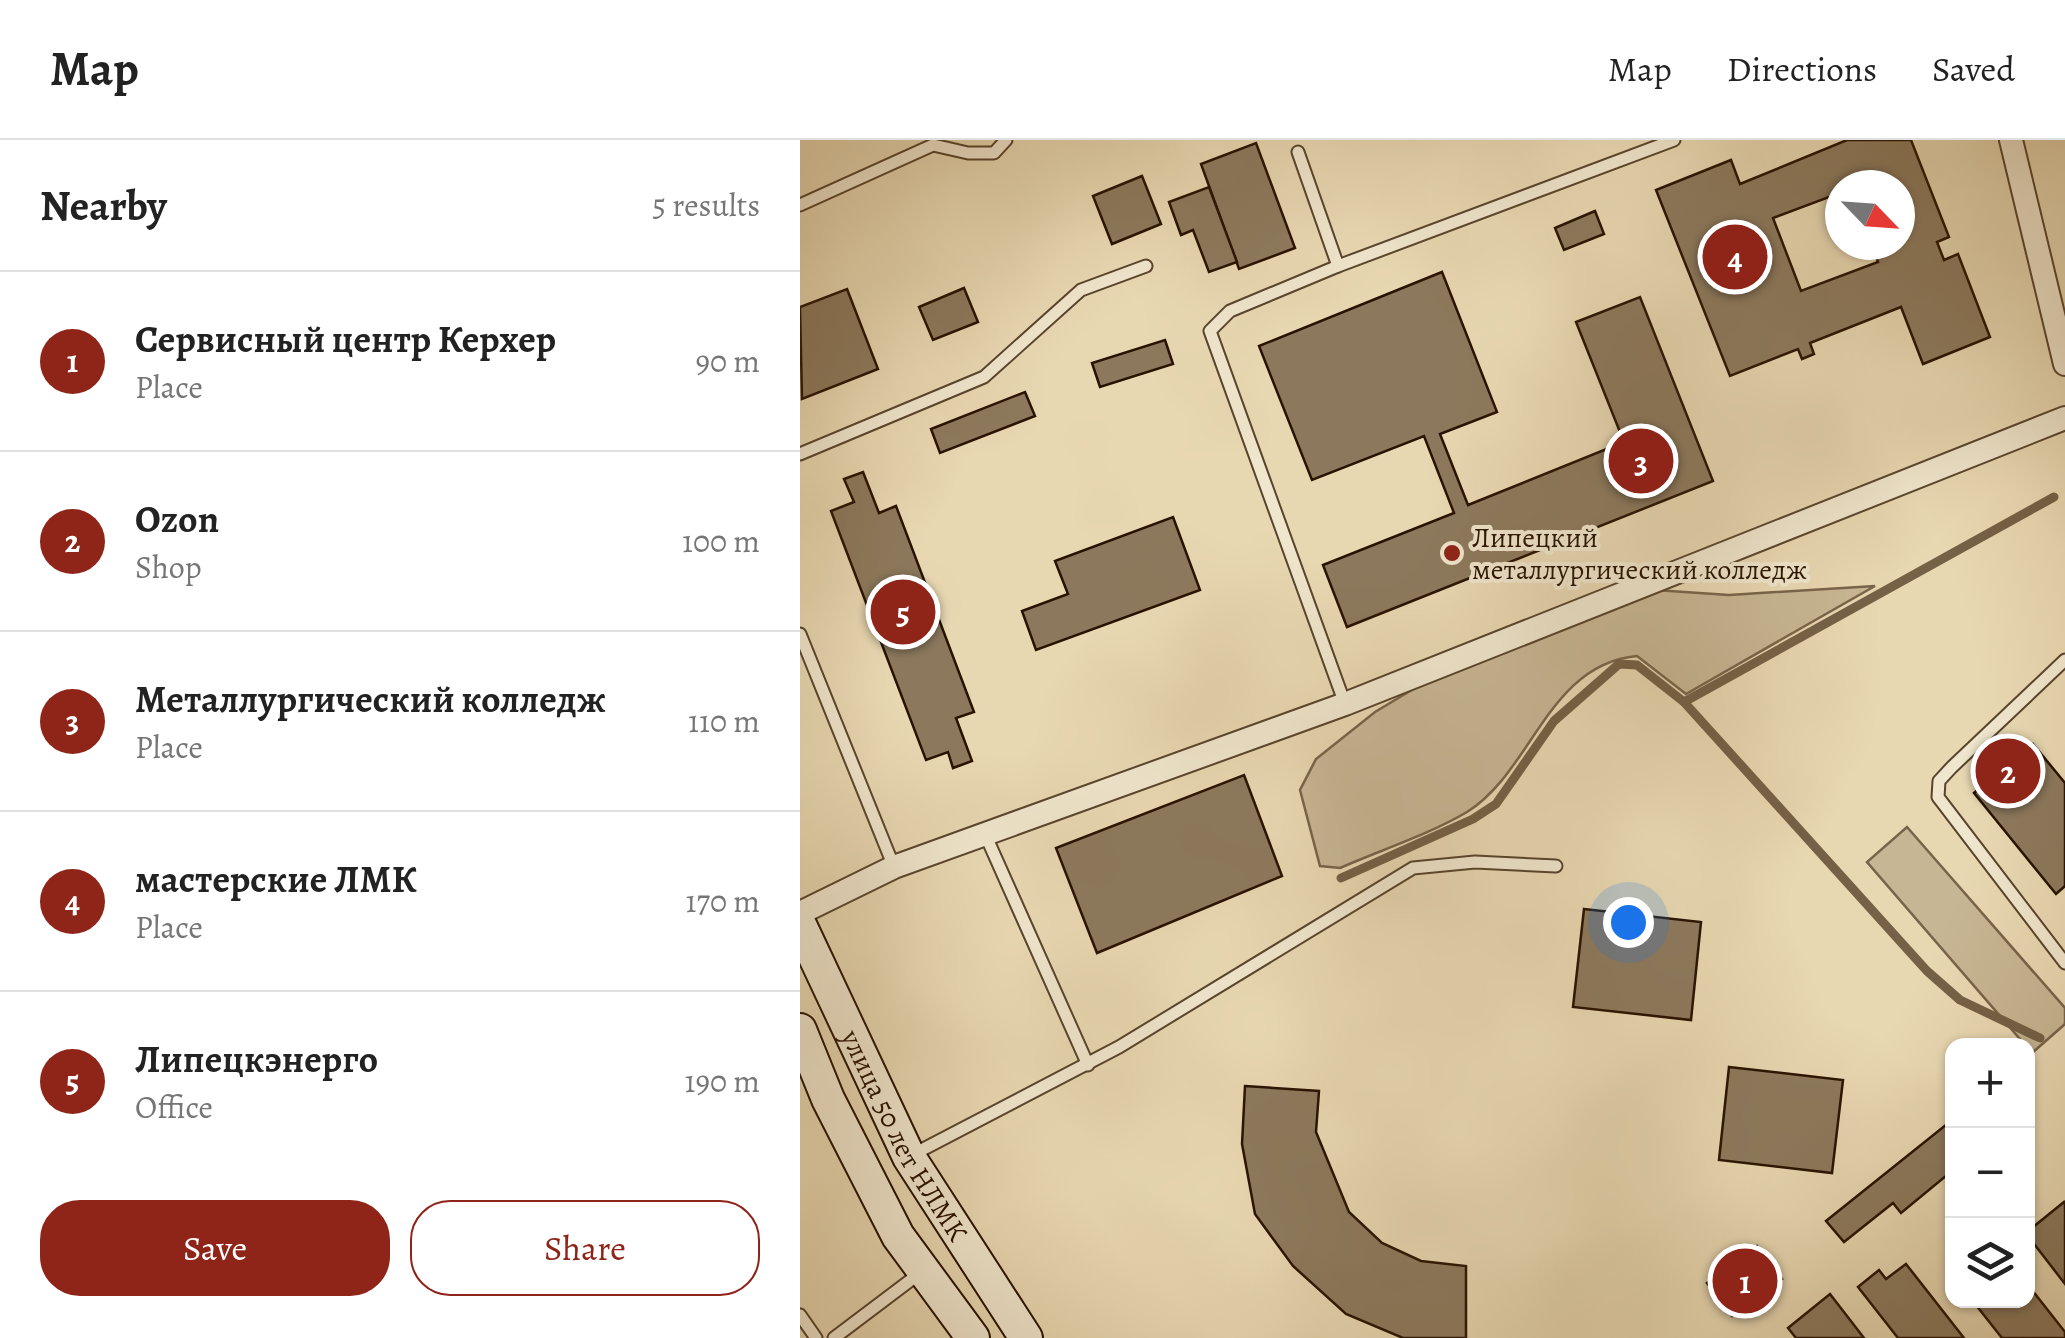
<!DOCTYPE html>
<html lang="en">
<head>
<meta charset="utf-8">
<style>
	body { margin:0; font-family:Alegreya,serif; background:#f6f6f6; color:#222 }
	.controls { position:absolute; right:30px; bottom:30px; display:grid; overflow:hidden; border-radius:20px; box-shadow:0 2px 8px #0004 }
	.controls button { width:90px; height:90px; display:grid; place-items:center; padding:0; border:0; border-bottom:2px solid #e0e0e0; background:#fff; color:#222; font:50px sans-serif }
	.compass { position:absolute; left:1025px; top:30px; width:90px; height:90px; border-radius:50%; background:#fff; box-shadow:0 2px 8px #0004; rotate:115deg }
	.you { position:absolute; left:828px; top:782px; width:35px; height:35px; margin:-25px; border:8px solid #fff; border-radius:50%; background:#1a73e8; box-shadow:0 0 0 15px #1a73e833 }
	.badge { display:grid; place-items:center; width:65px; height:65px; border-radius:50%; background:#8f2418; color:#fff; font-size:32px; font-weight:700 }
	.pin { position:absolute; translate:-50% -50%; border:5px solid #fff; box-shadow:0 2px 10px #0006 }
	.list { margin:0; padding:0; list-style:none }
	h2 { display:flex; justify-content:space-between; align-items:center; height:130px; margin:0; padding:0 40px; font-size:42px }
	h2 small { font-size:32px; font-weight:400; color:#767676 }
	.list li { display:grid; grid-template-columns:65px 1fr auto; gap:30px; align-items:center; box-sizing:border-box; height:180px; padding:0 40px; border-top:2px solid #e0e0e0 }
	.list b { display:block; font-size:38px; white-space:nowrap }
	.list p { margin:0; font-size:32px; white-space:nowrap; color:#767676 }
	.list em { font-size:32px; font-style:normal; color:#767676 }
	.actions { display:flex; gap:20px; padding:30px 40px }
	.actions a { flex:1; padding:22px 0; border:2px solid #8f2418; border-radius:40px; text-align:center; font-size:35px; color:#8f2418 }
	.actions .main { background:#8f2418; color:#fff }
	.icon { flex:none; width:55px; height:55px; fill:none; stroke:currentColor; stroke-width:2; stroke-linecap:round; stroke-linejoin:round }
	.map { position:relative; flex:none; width:1265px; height:1198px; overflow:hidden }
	header { display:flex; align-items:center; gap:60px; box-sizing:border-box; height:140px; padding:0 50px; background:#fff; border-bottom:2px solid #e0e0e0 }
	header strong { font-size:48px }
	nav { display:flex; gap:55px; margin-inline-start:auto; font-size:35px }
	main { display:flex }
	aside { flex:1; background:#fff }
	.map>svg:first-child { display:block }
</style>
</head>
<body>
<header>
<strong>Map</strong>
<nav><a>Map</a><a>Directions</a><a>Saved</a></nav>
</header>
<main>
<aside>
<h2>Nearby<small>5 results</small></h2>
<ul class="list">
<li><span class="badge">1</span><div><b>Сервисный центр Керхер</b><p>Place</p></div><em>90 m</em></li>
<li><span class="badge">2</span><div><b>Ozon</b><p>Shop</p></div><em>100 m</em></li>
<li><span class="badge">3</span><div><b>Металлургический колледж</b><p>Place</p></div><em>110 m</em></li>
<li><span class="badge">4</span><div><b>мастерские ЛМК</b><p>Place</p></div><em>170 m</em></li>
<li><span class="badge">5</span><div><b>Липецкэнерго</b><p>Office</p></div><em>190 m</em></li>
</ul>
<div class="actions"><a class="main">Save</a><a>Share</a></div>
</aside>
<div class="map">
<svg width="1265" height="1198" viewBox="0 0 1265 1198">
	<rect width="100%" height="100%" fill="#e8d8b2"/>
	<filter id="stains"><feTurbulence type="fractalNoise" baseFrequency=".002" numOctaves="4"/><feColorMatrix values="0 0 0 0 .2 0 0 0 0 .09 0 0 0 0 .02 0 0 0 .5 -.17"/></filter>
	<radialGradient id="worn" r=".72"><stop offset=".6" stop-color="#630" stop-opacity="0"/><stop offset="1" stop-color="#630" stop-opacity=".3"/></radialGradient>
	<g fill="#c7b694" stroke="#78644a" stroke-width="2.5">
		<path d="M 1075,446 L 886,554 L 837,516 C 748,524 732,632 667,672 C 628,695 581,710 540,728 L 520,726 L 500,650 L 516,619 L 575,572 L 615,548 L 855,450 L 929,455 Z"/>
		<path d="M 1107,687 L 1265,868 L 1265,884 L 1232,913 L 1067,722 Z"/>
	</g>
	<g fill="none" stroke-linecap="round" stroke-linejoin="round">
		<g stroke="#746146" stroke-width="9">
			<path d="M 884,562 L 1254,357"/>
			<path d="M 541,738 L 673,679 L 696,664 L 754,581 L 819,524 L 837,525 L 884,562 L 1127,831 L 1160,860 L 1240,898"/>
		</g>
	</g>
	<g fill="#8c795d" stroke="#281200" stroke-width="2.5" fill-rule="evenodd">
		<path d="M 1047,0 L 1111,0 L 1149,97 L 1137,102 L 1144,120 L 1158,114 L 1190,197 L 1123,224 L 1101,167 L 1010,203 L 1014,214 L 1002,219 L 998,209 L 930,236 L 856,50 L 931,20 L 940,44 ZM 1040,45 L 1100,45 L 1100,105 L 1072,105 L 1078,122 L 1001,151 L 973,78 L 1040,53 Z"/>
		<path d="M 456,3 L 495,108 L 439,129 L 401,24 Z"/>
		<path d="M 342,36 L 361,84 L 312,104 L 293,56 Z"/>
		<path d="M 409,47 L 437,122 L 409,132 L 393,90 L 381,95 L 369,62 Z"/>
		<path d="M 795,71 L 804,94 L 764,110 L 755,88 Z"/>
		<path d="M 642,132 L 697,272 L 640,294 L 668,365 L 824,302 L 776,182 L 840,157 L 913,341 L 547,487 L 523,425 L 654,373 L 624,296 L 512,340 L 459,206 Z"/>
		<path d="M 164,148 L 178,182 L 133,200 L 119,167 Z"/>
		<path d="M 47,149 L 78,229 L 2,259 L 0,167 Z"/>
		<path d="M 365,200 L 373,224 L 300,247 L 292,223 Z"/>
		<path d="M 225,252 L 235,276 L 140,313 L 131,289 Z"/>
		<path d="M 63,332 L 79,373 L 96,366 L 174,572 L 156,578 L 172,621 L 153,628 L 148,612 L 126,620 L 31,371 L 54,362 L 44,339 Z"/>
		<path d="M 373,377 L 400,450 L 236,510 L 222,471 L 268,454 L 255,421 Z"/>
		<path d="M 1233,604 L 1265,643 L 1265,746 L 1256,754 L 1174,653 Z"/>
		<path d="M 444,635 L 482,736 L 297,813 L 256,708 Z"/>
		<path d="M 784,769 L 901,782 L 891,880 L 773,867 Z"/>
		<path d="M 929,927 L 1043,940 L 1032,1033 L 919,1020 Z"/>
		<path d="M 445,946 L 519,951 L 516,992 L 549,1072 L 582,1103 L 621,1121 L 666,1126 L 666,1198 L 603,1198 L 546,1174 L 493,1126 L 455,1074 L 442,1004 Z"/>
		<path d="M 1152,980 L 1152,1031 L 1101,1073 L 1093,1063 L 1044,1102 L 1026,1081 Z"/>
		<path d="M 1264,1062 L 1265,1064 L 1265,1144 L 1228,1096 L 1228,1091 Z"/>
		<path d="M 957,1106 L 982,1139 L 932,1176 L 907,1143 Z"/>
		<path d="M 1106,1124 L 1164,1198 L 1098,1198 L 1058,1147 L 1079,1130 L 1086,1139 Z"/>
		<path d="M 1228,1145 L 1265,1192 L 1265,1198 L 1202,1198 L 1172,1160 L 1228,1160 Z"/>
		<path d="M 1030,1154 L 1064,1198 L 996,1198 L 988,1188 Z"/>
	</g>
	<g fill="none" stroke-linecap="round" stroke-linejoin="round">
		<g stroke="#58442c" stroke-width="15">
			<g id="service">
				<path d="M 498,12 L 538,126 L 430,171 L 410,191 L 545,564"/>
				<path d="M 0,65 L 133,5 L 168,13 L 194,13 L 206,0"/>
				<path d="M 538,126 L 874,0"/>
				<path d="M 0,314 L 184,237 L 281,150 L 346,126"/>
				<path d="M 0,494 L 94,727"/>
				<path d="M 1265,520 L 1152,627 L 1139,641 L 1138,657 L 1265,823"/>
				<path d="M 185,694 L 288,925"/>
				<path d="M 112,1015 L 319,907 L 613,728 L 675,722 L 756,726"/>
				<path d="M 0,1175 L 16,1198"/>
				<path d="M 34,1198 L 120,1133"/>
			</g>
		</g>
		<g stroke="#58442c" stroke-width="26">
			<g id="minor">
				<path d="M 1211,0 L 1265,224"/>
				<path d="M 0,773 L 94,727 L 545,564 L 1265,278"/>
			</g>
		</g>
		<g stroke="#281200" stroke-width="36">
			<g id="secondary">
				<path id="s1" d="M 0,785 L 109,1017 L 226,1198"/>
				<path d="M 0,890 L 28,959 L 98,1096 L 173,1198"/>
			</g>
		</g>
		<use href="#service" stroke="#f0e6cd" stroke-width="11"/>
		<use href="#minor" stroke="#f0e6cd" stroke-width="22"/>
		<use href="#secondary" stroke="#f0e6cd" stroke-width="32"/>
	</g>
	<circle fill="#8f2418" stroke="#f0e6cd" stroke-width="4" cx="652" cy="413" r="10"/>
	<g text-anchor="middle" stroke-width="8" stroke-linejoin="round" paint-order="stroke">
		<g font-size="28" fill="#281200" stroke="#f0e6cd" text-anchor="start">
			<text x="672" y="407">Липецкий<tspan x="672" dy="32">металлургический колледж</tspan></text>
		</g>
		<g font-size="28" fill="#281200" stroke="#f0e6cd">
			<text dy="10" stroke="none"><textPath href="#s1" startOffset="235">улица 50 лет НЛМК</textPath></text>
		</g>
	</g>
	<rect width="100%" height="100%" filter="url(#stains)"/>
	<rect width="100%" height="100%" fill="url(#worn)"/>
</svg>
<div class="controls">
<button>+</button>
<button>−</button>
<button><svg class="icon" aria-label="layers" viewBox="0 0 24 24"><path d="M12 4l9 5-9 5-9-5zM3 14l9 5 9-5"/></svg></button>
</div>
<svg class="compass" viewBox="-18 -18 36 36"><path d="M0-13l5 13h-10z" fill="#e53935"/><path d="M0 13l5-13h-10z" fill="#767676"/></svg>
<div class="you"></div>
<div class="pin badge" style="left:945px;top:1141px">1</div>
<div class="pin badge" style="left:1208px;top:631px">2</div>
<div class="pin badge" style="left:841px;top:321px">3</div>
<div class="pin badge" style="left:935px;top:117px">4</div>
<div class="pin badge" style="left:103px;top:472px">5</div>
</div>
</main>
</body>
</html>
